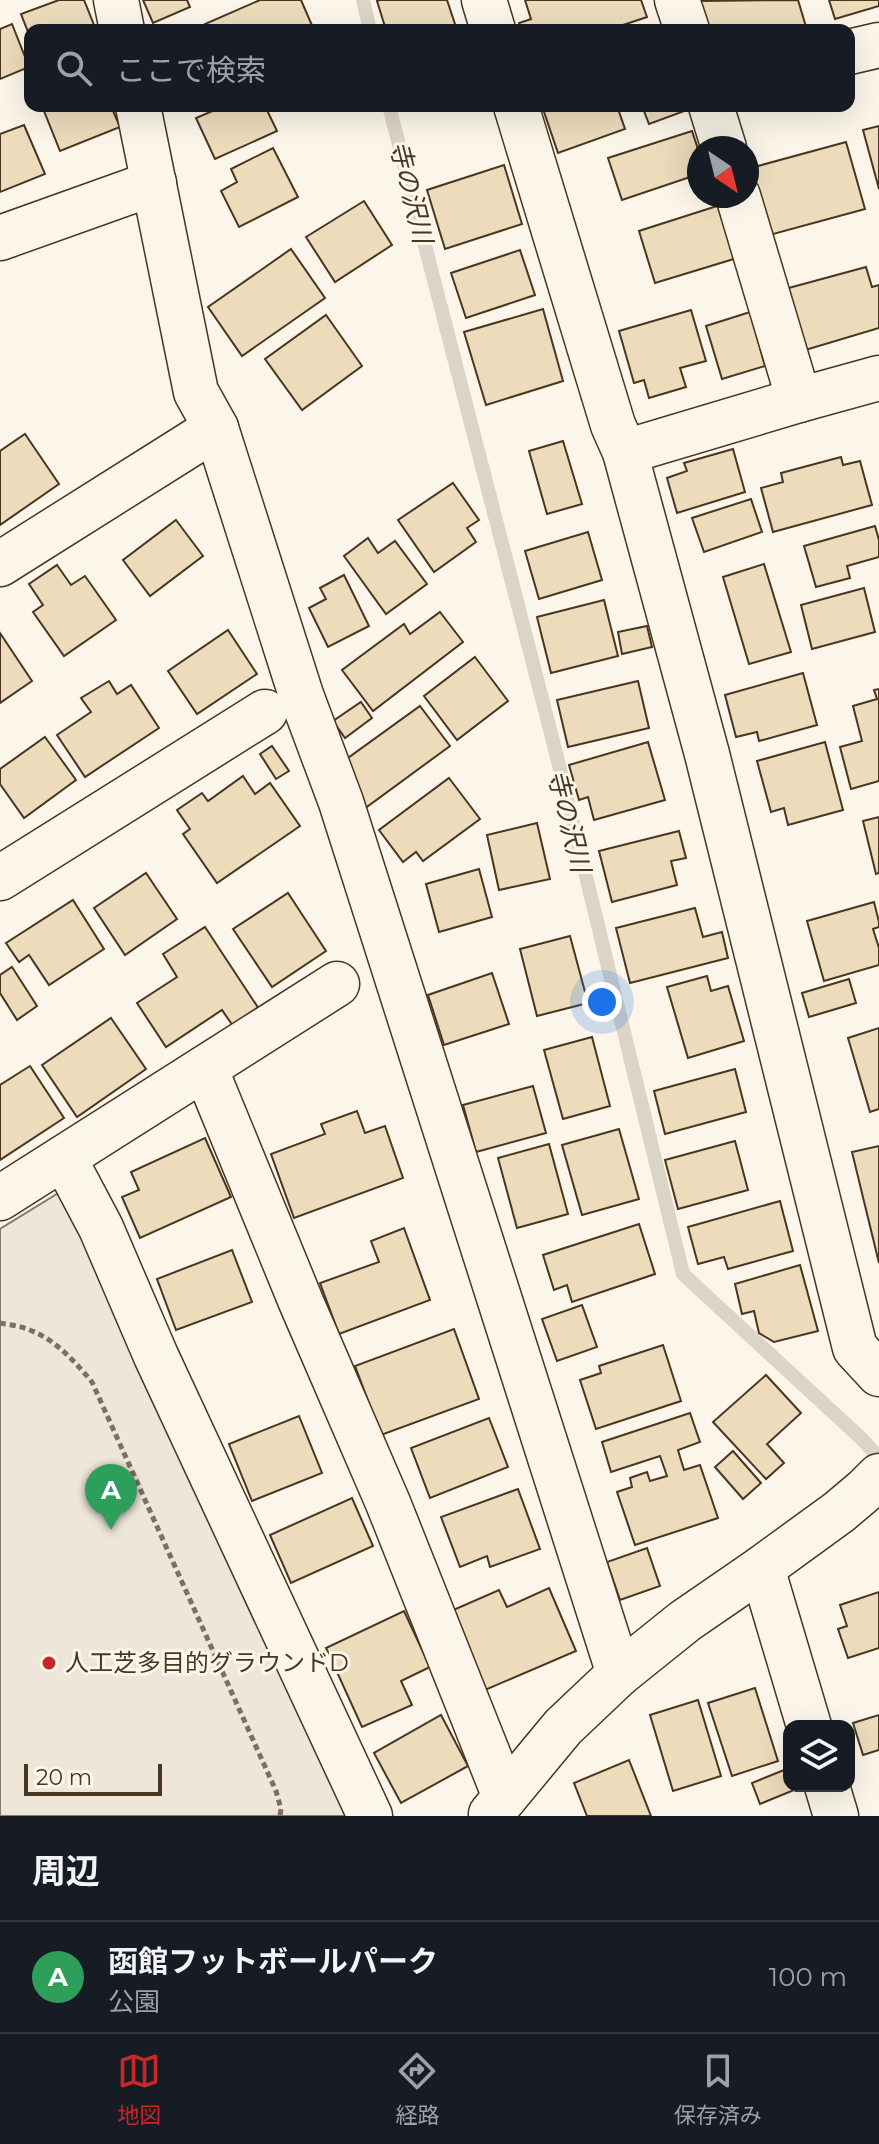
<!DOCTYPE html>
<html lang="ja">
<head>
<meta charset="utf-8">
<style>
	body { margin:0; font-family:Montserrat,"Noto Sans JP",sans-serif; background:#242831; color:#f1f3f6 }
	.controls { position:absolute; right:24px; bottom:24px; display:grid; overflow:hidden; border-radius:16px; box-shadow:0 8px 32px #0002 }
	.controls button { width:72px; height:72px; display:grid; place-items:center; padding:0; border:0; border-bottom:2px solid #363941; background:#171b24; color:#f1f3f6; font:40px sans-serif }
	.compass { position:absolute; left:687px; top:136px; width:72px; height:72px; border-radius:50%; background:#171b24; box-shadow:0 8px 32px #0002; rotate:145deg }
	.scale { position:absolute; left:24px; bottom:20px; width:138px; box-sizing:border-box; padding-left:8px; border:4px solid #4a3520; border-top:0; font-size:22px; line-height:28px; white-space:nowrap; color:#4a3520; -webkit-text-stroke:6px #fbf6e9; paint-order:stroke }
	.you { position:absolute; left:602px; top:1002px; width:28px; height:28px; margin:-20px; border:6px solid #fff; border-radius:50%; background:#1a73e8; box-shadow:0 0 0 12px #1a73e833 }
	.badge { display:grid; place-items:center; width:52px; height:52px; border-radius:50%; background:#c62828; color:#fff; font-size:26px; font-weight:700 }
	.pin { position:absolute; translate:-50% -66px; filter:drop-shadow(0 2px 4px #0008) }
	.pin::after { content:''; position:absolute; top:42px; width:28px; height:24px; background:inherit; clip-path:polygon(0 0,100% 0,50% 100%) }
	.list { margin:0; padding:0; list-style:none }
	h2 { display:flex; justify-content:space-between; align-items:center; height:104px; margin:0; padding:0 32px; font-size:34px }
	h2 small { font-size:26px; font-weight:400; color:#9ea1a6 }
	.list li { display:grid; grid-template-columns:52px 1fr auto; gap:24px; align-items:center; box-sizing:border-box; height:112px; padding:0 32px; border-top:2px solid #363941 }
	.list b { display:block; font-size:30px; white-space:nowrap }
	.list p { margin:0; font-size:26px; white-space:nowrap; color:#9ea1a6 }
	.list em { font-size:26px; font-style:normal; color:#9ea1a6 }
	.icon { flex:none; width:44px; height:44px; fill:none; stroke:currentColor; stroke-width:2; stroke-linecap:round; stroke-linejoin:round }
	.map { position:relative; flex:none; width:879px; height:1816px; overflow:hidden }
	.search { position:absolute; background:#171b24; box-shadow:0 8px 32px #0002; left:24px; right:24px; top:24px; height:88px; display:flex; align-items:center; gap:20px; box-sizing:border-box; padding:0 28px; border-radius:16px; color:#9ea1a6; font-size:30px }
	.sheet { height:216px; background:#171b24 }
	nav { display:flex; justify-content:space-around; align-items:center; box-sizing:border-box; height:112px; border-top:2px solid #363941; background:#171b24; font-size:22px; color:#9ea1a6 }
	nav a { display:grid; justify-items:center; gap:4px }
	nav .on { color:#c62828 }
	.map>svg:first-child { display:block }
</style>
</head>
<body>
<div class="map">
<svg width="879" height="1816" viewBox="0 0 879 1816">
	<rect width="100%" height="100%" fill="#fbf6e9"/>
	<path fill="#ede6d9" stroke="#887966" stroke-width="2" d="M 65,1189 L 352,1816 L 0,1816 L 0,1229 Z"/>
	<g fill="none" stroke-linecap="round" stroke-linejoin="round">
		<g stroke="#dcd4c6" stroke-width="14">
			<path d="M 363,0 L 370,30"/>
			<path d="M 389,106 L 554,745 L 683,1274 L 863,1440 L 879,1458"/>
		</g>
	</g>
	<g fill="#ecdcbc" stroke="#4a3520" stroke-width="2">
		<path d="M 59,0 L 84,0 L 96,30 L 30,30 L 30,37 L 21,14 Z"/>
		<path d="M 143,0 L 187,0 L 190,7 L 153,23 Z"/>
		<path d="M 260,0 L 301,0 L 314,30 L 207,30 L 205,24 Z"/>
		<path d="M 380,0 L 447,0 L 457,30 L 386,30 L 377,1 Z"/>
		<path d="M 525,0 L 641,0 L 647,17 L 608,30 L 522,30 L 519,23 L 531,19 Z"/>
		<path d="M 798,0 L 807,30 L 708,30 L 699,1 Z"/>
		<path d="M 829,0 L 879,0 L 879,6 L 835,19 Z"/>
		<path d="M 12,24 L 29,67 L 0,79 L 0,29 Z"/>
		<path d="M 42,106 L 111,106 L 120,127 L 60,151 Z"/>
		<path d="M 224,106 L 265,106 L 277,131 L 215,159 L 196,118 Z"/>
		<path d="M 542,106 L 617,106 L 625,129 L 558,153 Z"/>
		<path d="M 642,106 L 689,106 L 690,109 L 649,124 Z"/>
		<path d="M 24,125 L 45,174 L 0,192 L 0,134 Z"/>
		<path d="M 879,126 L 879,189 L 863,130 Z"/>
		<path d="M 692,131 L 699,152 L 699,174 L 622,200 L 608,158 Z"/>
		<path d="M 846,142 L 865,209 L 762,237 L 747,180 L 747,169 Z"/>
		<path d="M 273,148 L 298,197 L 239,227 L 221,191 L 237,182 L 231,169 Z"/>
		<path d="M 504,165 L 522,224 L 445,249 L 427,190 Z"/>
		<path d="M 364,201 L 392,245 L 335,282 L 306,237 Z"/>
		<path d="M 720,205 L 737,258 L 655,283 L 639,231 Z"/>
		<path d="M 291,249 L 325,298 L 242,356 L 208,307 Z"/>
		<path d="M 520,250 L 535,295 L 466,318 L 451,273 Z"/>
		<path d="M 866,267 L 872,287 L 879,285 L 879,328 L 802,351 L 785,289 Z"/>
		<path d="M 543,309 L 563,381 L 486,405 L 464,332 Z"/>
		<path d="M 691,310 L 706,361 L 680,368 L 686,387 L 649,398 L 644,380 L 634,383 L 619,331 Z"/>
		<path d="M 750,312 L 765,366 L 722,379 L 706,326 Z"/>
		<path d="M 326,315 L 362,366 L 302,410 L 265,359 Z"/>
		<path d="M 25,434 L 59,484 L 0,525 L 0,451 Z"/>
		<path d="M 563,441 L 582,504 L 547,514 L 529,451 Z"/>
		<path d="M 733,449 L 745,492 L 677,513 L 667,478 L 687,471 L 684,463 Z"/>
		<path d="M 841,457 L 843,465 L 860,461 L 872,505 L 773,532 L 761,488 L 783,482 L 781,473 Z"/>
		<path d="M 453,483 L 479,520 L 467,528 L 476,542 L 434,572 L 398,520 Z"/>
		<path d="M 751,499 L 762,532 L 704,552 L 692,518 Z"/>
		<path d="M 176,520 L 203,556 L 150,596 L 123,560 Z"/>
		<path d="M 875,526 L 879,540 L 879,557 L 847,566 L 850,578 L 816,587 L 804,546 Z"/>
		<path d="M 588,532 L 602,580 L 539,599 L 525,551 Z"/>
		<path d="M 368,538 L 378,553 L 395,541 L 427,584 L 386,614 L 344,556 Z"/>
		<path d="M 764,564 L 791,652 L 749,664 L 723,577 Z"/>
		<path d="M 57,565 L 71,585 L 85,576 L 116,620 L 64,656 L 33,612 L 43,605 L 29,584 Z"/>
		<path d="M 344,575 L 369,626 L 328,647 L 309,608 L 326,599 L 320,588 Z"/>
		<path d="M 864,588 L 875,632 L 812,649 L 801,605 Z"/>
		<path d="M 604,600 L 618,656 L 551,673 L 537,617 Z"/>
		<path d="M 440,612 L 463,642 L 373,711 L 342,670 L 404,624 L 410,634 Z"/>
		<path d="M 647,626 L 652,647 L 622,654 L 618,632 Z"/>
		<path d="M 228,630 L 257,674 L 197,714 L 168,671 Z"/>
		<path d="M 0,633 L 32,681 L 0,703 Z"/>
		<path d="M 475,657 L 508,701 L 457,740 L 424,696 Z"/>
		<path d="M 803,673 L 817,725 L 759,741 L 757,732 L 736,737 L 725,695 Z"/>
		<path d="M 109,681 L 117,694 L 131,685 L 159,728 L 85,777 L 57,735 L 91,712 L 81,698 Z"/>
		<path d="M 638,681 L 649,728 L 568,747 L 557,700 Z"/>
		<path d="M 879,689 L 879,781 L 851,789 L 840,747 L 862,741 L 853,706 L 877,699 L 874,690 Z"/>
		<path d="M 361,702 L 372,718 L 345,738 L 333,721 Z"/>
		<path d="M 420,706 L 450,746 L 364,809 L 348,758 Z"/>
		<path d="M 45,737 L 76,780 L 24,818 L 0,784 L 0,769 Z"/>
		<path d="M 648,742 L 665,800 L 594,820 L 588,797 L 579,800 L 569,765 Z"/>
		<path d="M 825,742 L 843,810 L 788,825 L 784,808 L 771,812 L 757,761 Z"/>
		<path d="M 272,746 L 289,771 L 276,779 L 260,754 Z"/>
		<path d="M 243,776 L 255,794 L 270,783 L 300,826 L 217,883 L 183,834 L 190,829 L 177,810 L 202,793 L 208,801 Z"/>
		<path d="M 449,778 L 480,819 L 423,861 L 416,852 L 403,862 L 379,830 Z"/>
		<path d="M 879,817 L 879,873 L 876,874 L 863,821 Z"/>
		<path d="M 537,823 L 550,879 L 499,890 L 487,835 Z"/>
		<path d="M 679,831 L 686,858 L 671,861 L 677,885 L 612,902 L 599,851 Z"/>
		<path d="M 479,869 L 492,917 L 439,932 L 426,884 Z"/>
		<path d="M 146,873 L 177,919 L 125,955 L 94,908 Z"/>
		<path d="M 288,893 L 326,951 L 272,987 L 233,929 Z"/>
		<path d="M 73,900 L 104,949 L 49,985 L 29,955 L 19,962 L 6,943 Z"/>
		<path d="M 874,902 L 879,922 L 879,927 L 873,929 L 879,948 L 879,965 L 824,981 L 807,921 Z"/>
		<path d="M 695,908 L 703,937 L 722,932 L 728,958 L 630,983 L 616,928 Z"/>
		<path d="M 205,927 L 259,1009 L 233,1026 L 222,1010 L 166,1047 L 137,1003 L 177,977 L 163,954 Z"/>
		<path d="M 570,936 L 588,1003 L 537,1016 L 520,949 Z"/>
		<path d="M 12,967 L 37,1006 L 17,1020 L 0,993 L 0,975 Z"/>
		<path d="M 492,973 L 509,1024 L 444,1045 L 428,995 Z"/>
		<path d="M 707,976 L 711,991 L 728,986 L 744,1041 L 688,1058 L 667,987 Z"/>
		<path d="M 849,979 L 856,1003 L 809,1017 L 802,993 Z"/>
		<path d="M 111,1018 L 146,1069 L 77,1117 L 42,1065 Z"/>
		<path d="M 879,1028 L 879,1109 L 870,1112 L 848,1038 Z"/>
		<path d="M 592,1037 L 610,1106 L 563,1119 L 544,1050 Z"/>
		<path d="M 30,1066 L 64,1118 L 0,1160 L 0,1085 Z"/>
		<path d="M 735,1069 L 746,1112 L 665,1134 L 654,1091 Z"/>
		<path d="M 533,1086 L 546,1133 L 476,1152 L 463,1105 Z"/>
		<path d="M 357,1111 L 365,1133 L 385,1126 L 403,1178 L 294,1218 L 271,1154 L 325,1134 L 321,1124 Z"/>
		<path d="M 619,1129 L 639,1199 L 582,1215 L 562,1145 Z"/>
		<path d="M 205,1138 L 231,1197 L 140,1238 L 122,1197 L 139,1190 L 131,1172 Z"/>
		<path d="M 735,1141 L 748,1190 L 678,1209 L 665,1160 Z"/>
		<path d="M 549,1144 L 568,1214 L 517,1228 L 498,1158 Z"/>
		<path d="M 879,1146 L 879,1263 L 852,1152 Z"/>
		<path d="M 780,1201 L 793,1251 L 728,1269 L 724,1257 L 698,1264 L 688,1227 Z"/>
		<path d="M 639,1224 L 655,1274 L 572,1302 L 567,1285 L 554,1290 L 543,1255 Z"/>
		<path d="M 404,1228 L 430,1300 L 339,1334 L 320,1283 L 379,1262 L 371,1241 Z"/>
		<path d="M 232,1250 L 252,1302 L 176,1330 L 157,1279 Z"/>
		<path d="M 800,1265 L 818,1331 L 774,1342 L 759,1333 L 754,1311 L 742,1314 L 735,1284 Z"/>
		<path d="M 582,1305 L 597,1347 L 557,1361 L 542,1319 Z"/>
		<path d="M 454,1329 L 479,1399 L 381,1435 L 355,1366 Z"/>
		<path d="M 663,1345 L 681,1401 L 596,1429 L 580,1380 L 601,1373 L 599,1366 Z"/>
		<path d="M 766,1375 L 801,1413 L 767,1444 L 784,1463 L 766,1479 L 713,1422 Z"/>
		<path d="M 690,1413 L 700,1442 L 678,1450 L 684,1470 L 700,1465 L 718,1518 L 635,1545 L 617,1492 L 632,1487 L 630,1478 L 647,1472 L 650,1481 L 667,1476 L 660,1456 L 611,1472 L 602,1442 Z"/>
		<path d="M 299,1416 L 322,1473 L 252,1501 L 229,1444 Z"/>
		<path d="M 489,1418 L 508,1467 L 430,1498 L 411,1448 Z"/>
		<path d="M 733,1451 L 761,1483 L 743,1499 L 715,1467 Z"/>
		<path d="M 518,1489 L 540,1549 L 490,1567 L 487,1556 L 460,1567 L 441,1517 Z"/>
		<path d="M 352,1498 L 373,1546 L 291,1583 L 270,1535 Z"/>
		<path d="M 647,1548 L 660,1586 L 620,1600 L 607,1562 Z"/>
		<path d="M 549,1588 L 576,1651 L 485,1690 L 451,1611 L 499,1590 L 507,1607 Z"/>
		<path d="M 879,1592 L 879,1648 L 848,1658 L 838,1629 L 847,1626 L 840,1605 Z"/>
		<path d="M 404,1611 L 430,1667 L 401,1681 L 412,1705 L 362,1727 L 326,1648 Z"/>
		<path d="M 755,1688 L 778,1761 L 732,1776 L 708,1703 Z"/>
		<path d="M 698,1700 L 721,1776 L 673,1791 L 650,1715 Z"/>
		<path d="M 441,1715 L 468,1766 L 401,1803 L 374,1753 Z"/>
		<path d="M 879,1715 L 879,1750 L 863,1755 L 853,1723 Z"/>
		<path d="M 629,1760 L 651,1816 L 587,1816 L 574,1783 Z"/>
		<path d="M 789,1768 L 789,1786 L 798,1786 L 799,1788 L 760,1804 L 752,1783 Z"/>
	</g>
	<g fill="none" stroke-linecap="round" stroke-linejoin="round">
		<g stroke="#4a3520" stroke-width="47">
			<g id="minor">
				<path d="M 116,0 L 122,30"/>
				<path d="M 484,0 L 493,30"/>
				<path d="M 677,0 L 687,30"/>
				<path d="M 849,52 L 879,45"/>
				<path d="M 138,106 L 196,392 L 216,428 L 301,695 L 341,802 L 619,1674"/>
				<path d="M 516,106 L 613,425 L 625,452 L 707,754 L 855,1348 L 879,1374"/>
				<path d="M 711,106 L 724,148"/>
				<path d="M 738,196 L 799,400"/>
				<path d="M 0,238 L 154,183"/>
				<path d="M 625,452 L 799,400 L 879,378"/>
				<path d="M 0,564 L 216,428"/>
				<path d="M 0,878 L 265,712"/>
				<path d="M 205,1068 L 301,1302 L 388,1503 L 505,1797"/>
				<path d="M 64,1158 L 101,1228 L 156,1356 L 370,1816"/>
				<path d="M 0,1198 L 337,984"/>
				<path d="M 762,1568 L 809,1726"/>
				<path d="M 827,1786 L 836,1816"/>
				<path d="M 491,1814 L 563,1727 L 619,1674 L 685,1621 L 762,1568 L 839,1512 L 865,1490 L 879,1476"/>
			</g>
		</g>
		<path stroke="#7f6f5c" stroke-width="5" stroke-dasharray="6 4" stroke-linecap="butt" d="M 0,1323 C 10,1325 22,1326 32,1331 C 57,1341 75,1362 92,1382 L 276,1791 L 281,1809 L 280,1816"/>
		<use href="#minor" stroke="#fbf6e9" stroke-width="44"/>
	</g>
	<circle fill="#c62828" stroke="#fbf6e9" stroke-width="3" cx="49" cy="1663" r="8"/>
	<g text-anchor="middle" stroke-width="6" stroke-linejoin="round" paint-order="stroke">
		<g font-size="24" fill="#4a3520" stroke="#fbf6e9" text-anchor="start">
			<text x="65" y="1671">人工芝多目的グラウンドD</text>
		</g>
		<g font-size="26" font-style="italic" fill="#4a3520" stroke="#fbf6e9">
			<text transform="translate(411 192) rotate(76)" y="9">寺の沢川</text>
			<text transform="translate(569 821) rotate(76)" y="9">寺の沢川</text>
		</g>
	</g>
</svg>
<div class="controls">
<button><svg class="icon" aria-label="layers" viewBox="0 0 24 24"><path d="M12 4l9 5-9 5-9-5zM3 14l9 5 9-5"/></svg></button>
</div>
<svg class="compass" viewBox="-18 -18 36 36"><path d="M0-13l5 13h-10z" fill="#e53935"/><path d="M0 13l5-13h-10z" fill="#9ea1a6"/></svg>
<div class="scale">20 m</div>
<div class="you"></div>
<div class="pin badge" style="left:111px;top:1530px;background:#2e9e5b">A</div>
<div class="search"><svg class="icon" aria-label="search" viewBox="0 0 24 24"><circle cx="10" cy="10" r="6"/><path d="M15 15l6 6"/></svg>ここで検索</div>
</div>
<section class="sheet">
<h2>周辺<small></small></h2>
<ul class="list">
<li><span class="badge" style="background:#2e9e5b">A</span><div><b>函館フットボールパーク</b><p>公園</p></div><em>100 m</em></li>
</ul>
</section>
<nav>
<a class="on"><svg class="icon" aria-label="map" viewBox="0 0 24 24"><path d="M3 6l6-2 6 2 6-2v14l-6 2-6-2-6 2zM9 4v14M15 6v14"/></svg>地図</a>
<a><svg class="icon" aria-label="directions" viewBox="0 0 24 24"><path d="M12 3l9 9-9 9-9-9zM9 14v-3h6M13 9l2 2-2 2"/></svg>経路</a>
<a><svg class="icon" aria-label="saved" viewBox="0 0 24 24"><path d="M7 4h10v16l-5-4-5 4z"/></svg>保存済み</a>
</nav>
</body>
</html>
